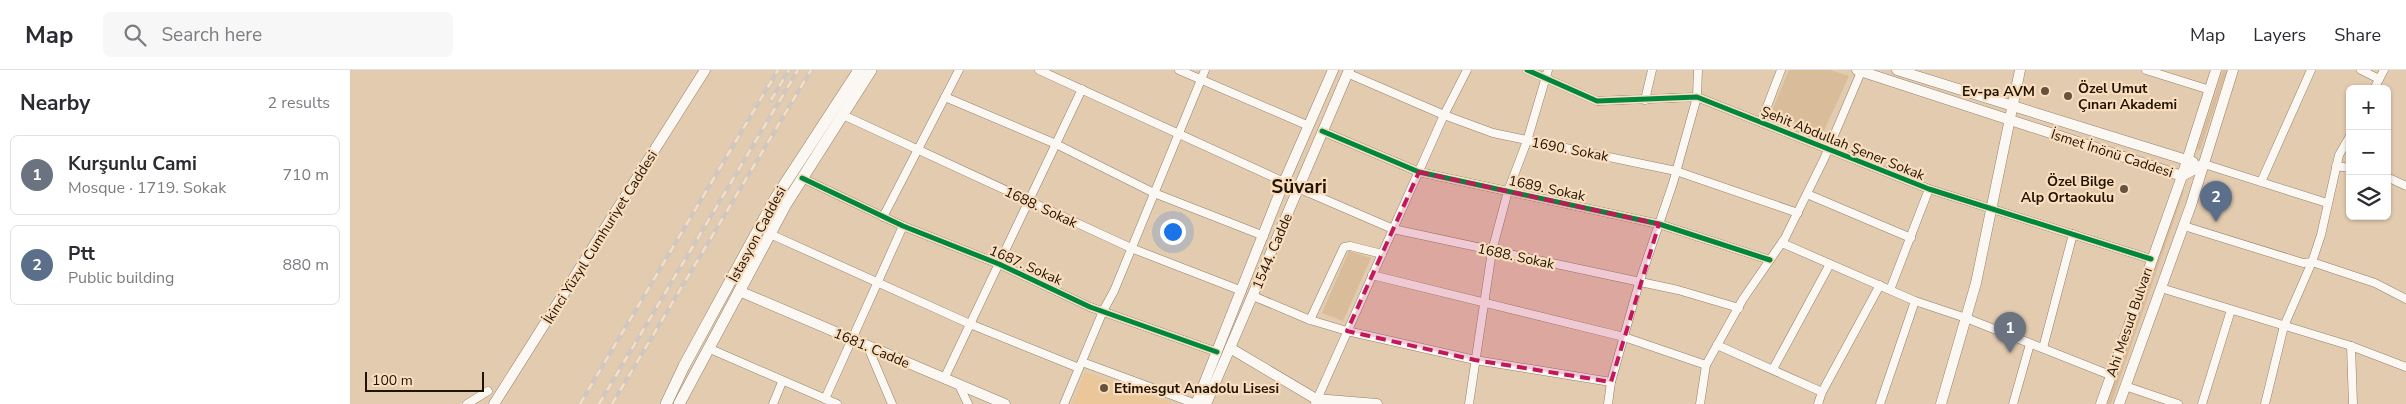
<!DOCTYPE html>
<html lang="en">
<head>
<meta charset="utf-8">
<style>
	body { margin:0; font-family:"Nunito Sans",sans-serif; background:#f7f7f7; color:#2b2b33 }
	.controls { position:absolute; right:15px; top:15px; display:grid; overflow:hidden; border-radius:8px; box-shadow:0 1px 4px #0004 }
	.controls button { width:45px; height:45px; display:grid; place-items:center; padding:0; border:0; border-bottom:1px solid #e1e1e2; background:#fff; color:#2b2b33; font:25px sans-serif }
	.scale { position:absolute; left:15px; bottom:12px; width:119px; box-sizing:border-box; padding-left:5px; border:2px solid #221201; border-top:0; font-size:14px; line-height:18px; white-space:nowrap; color:#221201; -webkit-text-stroke:4px #f8debf; paint-order:stroke }
	.you { position:absolute; left:822px; top:161px; width:18px; height:18px; margin:-12px; border:4px solid #fff; border-radius:50%; background:#1a73e8; box-shadow:0 0 0 8px #1a73e833 }
	.badge { display:grid; place-items:center; width:32px; height:32px; border-radius:50%; background:#66533e; color:#fff; font-size:16px; font-weight:700 }
	.pin { position:absolute; translate:-50% -41px; filter:drop-shadow(0 1px 2px #0008) }
	.pin::after { content:''; position:absolute; top:26px; width:18px; height:15px; background:inherit; clip-path:polygon(0 0,100% 0,50% 100%) }
	.list { margin:0; padding:0; list-style:none }
	h2 { display:flex; justify-content:space-between; align-items:center; height:65px; margin:0; padding:0 20px; font-size:21px }
	h2 small { font-size:16px; font-weight:400; color:#7c7c81 }
	.list li { display:grid; grid-template-columns:32px 1fr auto; gap:15px; align-items:center; box-sizing:border-box; height:80px; margin:0 10px 10px; padding:0 10px; border:1px solid #e1e1e2; border-radius:8px }
	.list b { display:block; font-size:19px; white-space:nowrap }
	.list p { margin:0; font-size:16px; white-space:nowrap; color:#7c7c81 }
	.list em { font-size:16px; font-style:normal; color:#7c7c81 }
	.icon { flex:none; width:28px; height:28px; fill:none; stroke:currentColor; stroke-width:2; stroke-linecap:round; stroke-linejoin:round }
	.map { position:relative; flex:none; width:2056px; height:334px; overflow:hidden }
	header { display:flex; align-items:center; gap:30px; box-sizing:border-box; height:70px; padding:0 25px; background:#fff; border-bottom:1px solid #e1e1e2 }
	header strong { font-size:24px }
	nav { display:flex; gap:28px; margin-inline-start:auto; font-size:18px }
	.search { width:350px; height:45px; background:#f7f7f7; display:flex; align-items:center; gap:12px; box-sizing:border-box; padding:0 18px; border-radius:8px; color:#7c7c81; font-size:19px }
	main { display:flex }
	aside { flex:1; background:#fff }
	.map>svg:first-child { display:block }
</style>
</head>
<body>
<header>
<strong>Map</strong>
<div class="search"><svg class="icon" aria-label="search" viewBox="0 0 24 24"><circle cx="10" cy="10" r="6"/><path d="M15 15l6 6"/></svg>Search here</div>
<nav><a>Map</a><a>Layers</a><a>Share</a></nav>
</header>
<main>
<aside>
<h2>Nearby<small>2 results</small></h2>
<ul class="list">
<li><span class="badge" style="background:#6b7280">1</span><div><b>Kurşunlu Cami</b><p>Mosque · 1719. Sokak</p></div><em>710 m</em></li>
<li><span class="badge" style="background:#5c6f8a">2</span><div><b>Ptt</b><p>Public building</p></div><em>880 m</em></li>
</ul>
</aside>
<div class="map">
<svg width="2056" height="334" viewBox="0 0 2056 334">
	<rect width="100%" height="100%" fill="#e3cbaf"/>
	<path fill="#ebc698" d="M 735,302 L 824,334 L 723,334 Z"/>
	<g fill="#d9bc9a">
		<path d="M 1439,0 L 1480,0 L 1499,6 L 1472,65 L 1421,43 Z"/>
		<path d="M 1873,0 L 1877,0 L 1850,80 L 1847,79 Z"/>
		<path d="M 1832,120 L 1834,121 L 1761,334 L 1757,334 Z"/>
		<path d="M 999,181 L 1021,188 L 993,251 L 972,243 Z"/>
	</g>
	<g fill="none" stroke-linecap="round" stroke-linejoin="round">
		<g stroke="#92806a" stroke-width="9">
			<g id="street">
				<path d="M 689,0 L 934,112"/>
				<path d="M 829,0 L 959,56"/>
				<path d="M 1177,0 L 1247,31 L 1347,27 L 1579,119 L 1801,189"/>
				<path d="M 1796,0 L 1860,20"/>
				<path d="M 2011,0 L 2029,9"/>
				<path d="M 997,3 L 1094,45 L 1143,63 L 1326,101 L 1448,143"/>
				<path d="M 2024,19 L 2034,0"/>
				<path d="M 595,27 L 706,74 L 804,123 L 914,166"/>
				<path d="M 1295,30 L 1302,0"/>
				<path d="M 493,45 L 781,178 L 892,221"/>
				<path d="M 1411,52 L 1431,0"/>
				<path d="M 972,61 L 1069,102 L 1309,154 L 1420,190"/>
				<path d="M 1854,94 L 1977,133"/>
				<path d="M 1986,96 L 2000,98"/>
				<path d="M 2037,107 L 2056,116"/>
				<path d="M 452,108 L 553,156 L 649,194 L 740,237 L 867,282"/>
				<path d="M 1911,112 L 1961,0"/>
				<path d="M 948,118 L 1043,159 L 1328,220 L 1389,238"/>
				<path d="M 1457,124 L 1561,168"/>
				<path d="M 533,147 L 609,0"/>
				<path d="M 1834,156 L 1953,193 L 1962,192 L 2025,213 L 2056,229"/>
				<path d="M 420,164 L 620,254 L 729,298"/>
				<path d="M 1432,173 L 1565,231 L 1616,248 L 1760,305"/>
				<path d="M 1022,205 L 1274,267 L 1356,295"/>
				<path d="M 1811,218 L 2001,276 L 2056,297"/>
				<path d="M 1540,220 L 1579,119"/>
				<path d="M 903,226 L 960,250 L 997,261 L 1125,290 L 1261,312"/>
				<path d="M 960,250 L 994,177 L 1000,176 L 1032,184"/>
				<path d="M 517,275 L 542,334"/>
				<path d="M 1367,275 L 1472,322"/>
				<path d="M 2001,276 L 2003,334"/>
				<path d="M 358,278 L 487,334"/>
				<path d="M 1693,278 L 1723,164"/>
				<path d="M 732,292 L 846,334"/>
				<path d="M 1423,299 L 1480,194"/>
				<path d="M 594,309 L 732,19"/>
				<path d="M 609,315 L 618,334"/>
				<path d="M 1775,316 L 1828,334"/>
				<path d="M 475,329 L 553,156"/>
				<path d="M 117,334 L 138,321"/>
				<path d="M 423,334 L 432,312"/>
				<path d="M 714,334 L 753,241 L 764,221 L 855,0"/>
				<path d="M 965,334 L 1094,45 L 1117,0"/>
				<path d="M 1119,334 L 1142,181 L 1158,121 L 1177,71 L 1198,0"/>
				<path d="M 1258,334 L 1261,312 L 1289,213 L 1323,113 L 1347,27 L 1348,0"/>
				<path d="M 1350,334 L 1356,295 L 1393,229 L 1435,168 L 1474,89 L 1511,2"/>
				<path d="M 1468,334 L 1472,322 L 1530,215"/>
				<path d="M 1530,334 L 1565,231"/>
				<path d="M 1663,334 L 1680,274"/>
				<path d="M 1852,334 L 1881,240"/>
				<path d="M 1915,334 L 1934,256 L 1962,192 L 1971,165 L 1989,85 L 2000,66"/>
			</g>
		</g>
		<g stroke="#92806a" stroke-width="11">
			<g id="secondary">
				<path d="M 1507,0 L 1832,106 L 1854,94"/>
				<path d="M 1547,0 L 1843,92"/>
				<path d="M 389,221 L 655,334"/>
				<path d="M 880,278 L 966,329 L 1027,334"/>
				<path d="M 144,334 L 355,0"/>
				<path d="M 846,334 L 934,112 L 983,0"/>
				<path d="M 856,334 L 999,0"/>
				<path d="M 1591,334 L 1626,213 L 1670,0"/>
				<path d="M 1751,334 L 1832,106 L 1866,0"/>
				<path d="M 1769,334 L 1841,135 L 1883,0"/>
			</g>
		</g>
		<g stroke="#92806a" stroke-width="12">
			<g id="primary">
				<path d="M 316,334 L 334,296 L 425,129 L 509,0"/>
				<path d="M 329,334 L 436,134 L 521,0"/>
			</g>
		</g>
		<use href="#street" stroke="#fbf7f3" stroke-width="8"/>
		<use href="#secondary" stroke="#fbf7f3" stroke-width="10"/>
		<use href="#primary" stroke="#fbf7f3" stroke-width="11"/>
		<g stroke="#d0c8c0" stroke-width="4.5">
			<g id="rail">
				<path d="M 421,30 L 439,0"/>
				<path d="M 230,334 L 428,0"/>
				<path d="M 249,334 L 448,0"/>
				<path d="M 262,334 L 461,0"/>
			</g>
		</g>
		<use href="#rail" stroke="#f8debf" stroke-width="2.5" stroke-dasharray="8" stroke-linecap="butt"/>
		<g stroke="#f8debf" stroke-width="8">
			<g id="cycleway">
				<path d="M 1177,0 L 1247,31 L 1347,27 L 1579,119 L 1801,189"/>
				<path d="M 972,61 L 1069,102 L 1309,154 L 1420,190"/>
				<path d="M 452,108 L 553,156 L 649,194 L 740,237 L 867,282"/>
			</g>
		</g>
		<use href="#cycleway" stroke="#00873e" stroke-width="5"/>
	</g>
	<path fill="#c2185b" fill-opacity="0.2" stroke="#c2185b" stroke-width="4" stroke-dasharray="10 6" stroke-linejoin="round" d="M 1069,102 L 1309,154 L 1261,312 L 1125,290 L 997,261 Z"/>
	<g fill="#66533e" stroke="#f8debf" stroke-width="2">
		<circle cx="1695" cy="21" r="5"/>
		<circle cx="1718" cy="26" r="5"/>
		<circle cx="1774" cy="119" r="5"/>
		<circle cx="754" cy="318" r="5"/>
	</g>
	<g text-anchor="middle" stroke-width="4.5" stroke-linejoin="round" paint-order="stroke">
		<g font-size="14" font-weight="bold" fill="#221201" stroke="#f8debf" text-anchor="start">
			<text x="1728" y="23">Özel Umut<tspan x="1728" dy="16">Çınarı Akademi</tspan></text>
			<text x="1685" y="26" text-anchor="end">Ev-pa AVM</text>
			<text x="1764" y="116" text-anchor="end">Özel Bilge<tspan x="1764" dy="16">Alp Ortaokulu</tspan></text>
			<text x="764" y="323">Etimesgut Anadolu Lisesi</text>
		</g>
		<g font-size="14" fill="#221201" stroke="#f8debf">
			<text transform="translate(1493 73) rotate(22)" y="5">Şehit Abdullah Şener Sokak</text>
			<text transform="translate(1220 79) rotate(11)" y="5">1690. Sokak</text>
			<text transform="translate(1762 83) rotate(18)" y="5">İsmet İnönü Caddesi</text>
			<text transform="translate(1197 118) rotate(12)" y="5">1689. Sokak</text>
			<text transform="translate(691 137) rotate(25)" y="5">1688. Sokak</text>
			<text transform="translate(407 164) rotate(-62)" y="5">İstasyon Caddesi</text>
			<text transform="translate(250 167) rotate(-58)" y="5">İkinci Yüzyıl Cumhuriyet Caddesi</text>
			<text transform="translate(922 181) rotate(-67)" y="5">1544. Cadde</text>
			<text transform="translate(1166 186) rotate(12)" y="5">1688. Sokak</text>
			<text transform="translate(676 195) rotate(24)" y="5">1687. Sokak</text>
			<text transform="translate(1779 252) rotate(-71)" y="5">Ahi Mesud Bulvarı</text>
			<text transform="translate(522 278) rotate(23)" y="5">1681. Cadde</text>
		</g>
		<g font-size="19" font-weight="bold" fill="#221201" stroke="#f8debf">
			<text x="949" y="123">Süvari</text>
		</g>
	</g>
</svg>
<div class="controls">
<button>+</button>
<button>−</button>
<button><svg class="icon" aria-label="layers" viewBox="0 0 24 24"><path d="M12 4l9 5-9 5-9-5zM3 14l9 5 9-5"/></svg></button>
</div>
<div class="scale">100 m</div>
<div class="you"></div>
<div class="pin badge" style="left:1660px;top:283px;background:#6b7280">1</div>
<div class="pin badge" style="left:1866px;top:152px;background:#5c6f8a">2</div>
</div>
</main>
</body>
</html>
